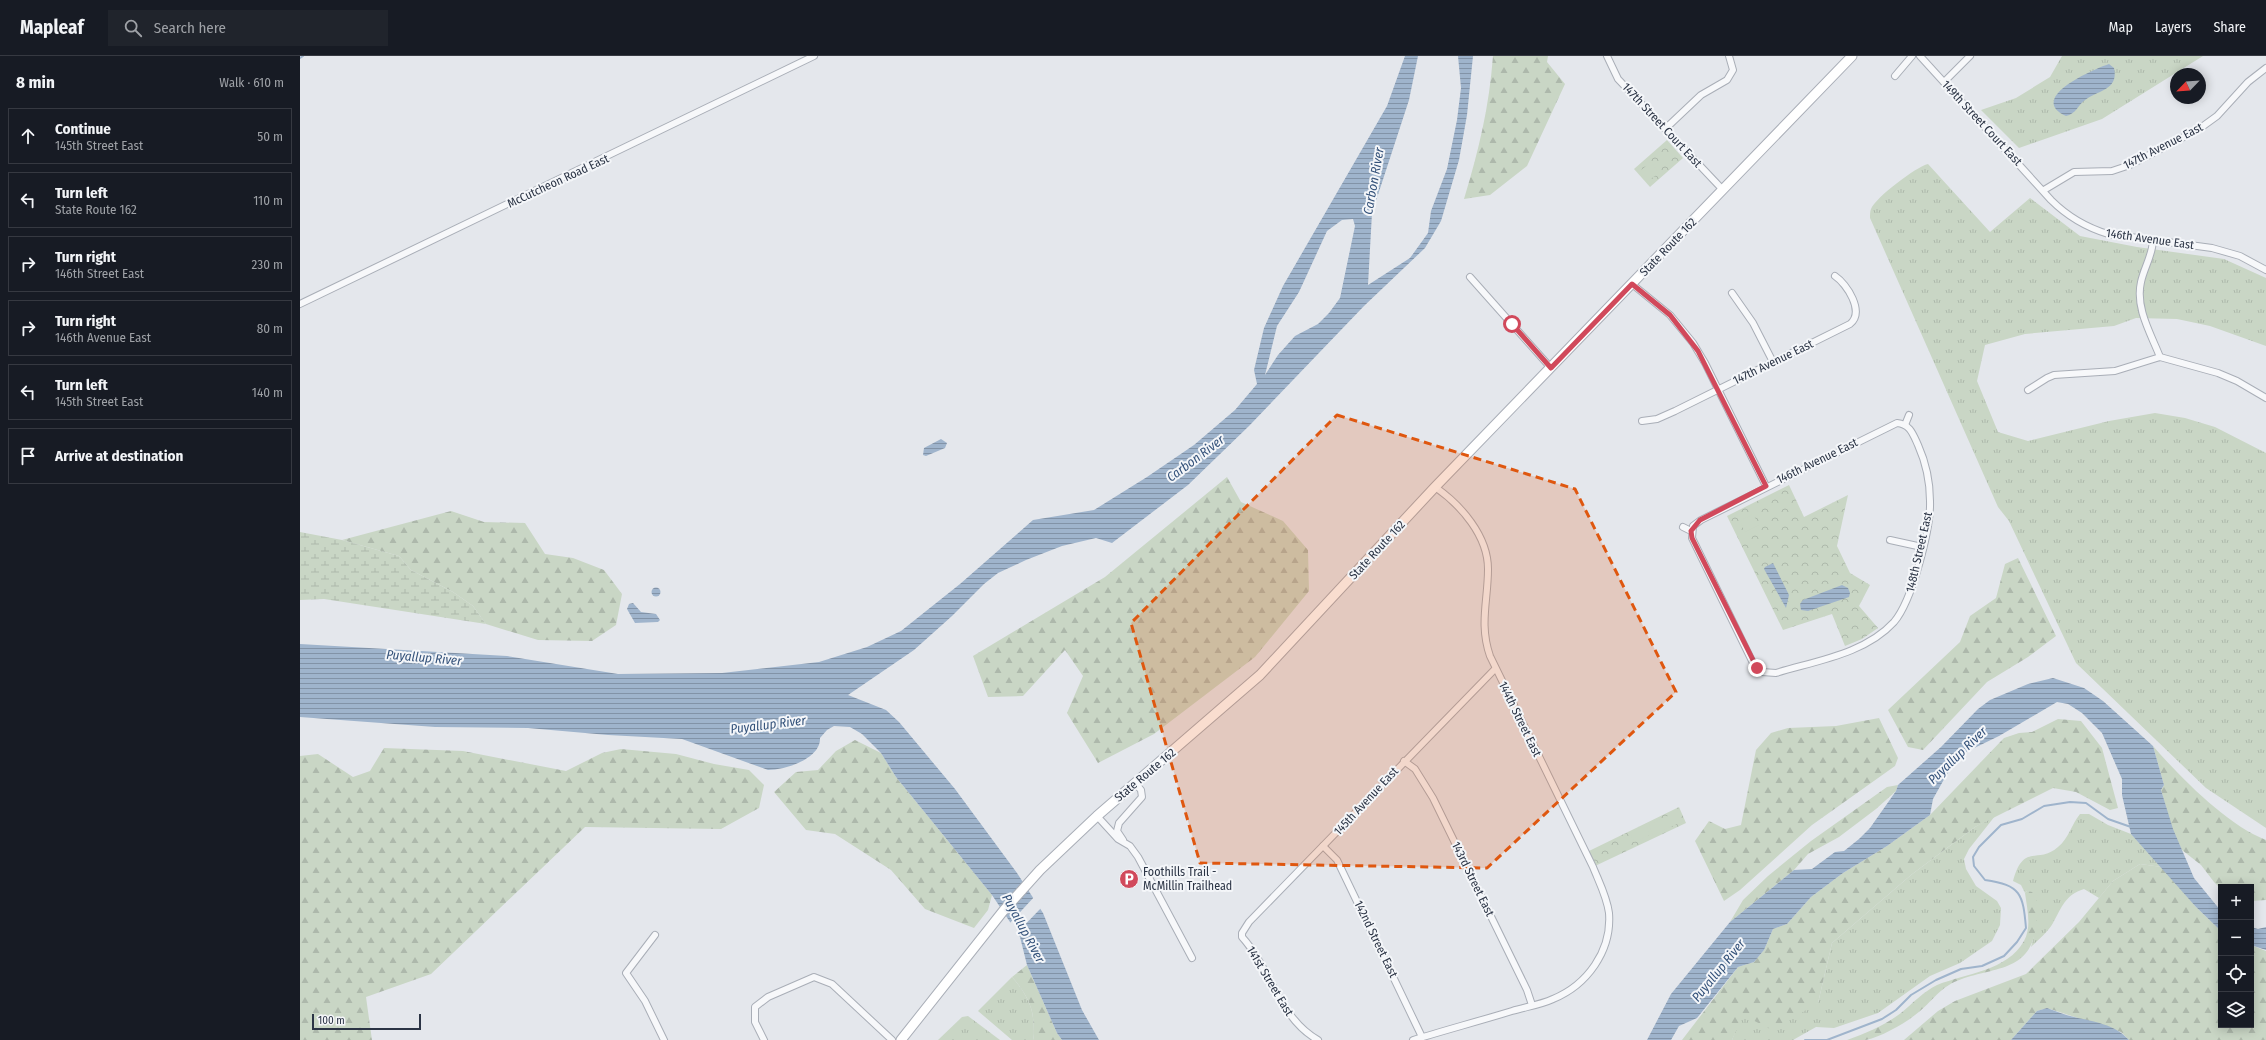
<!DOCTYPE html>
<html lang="en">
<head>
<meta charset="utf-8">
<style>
	body { margin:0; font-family:"Fira Sans Condensed",sans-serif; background:#20242c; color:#f1f3f6 }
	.controls { position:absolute; right:12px; bottom:12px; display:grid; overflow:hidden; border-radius:0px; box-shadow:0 2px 10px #0003 }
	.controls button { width:36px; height:36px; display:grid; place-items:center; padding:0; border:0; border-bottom:1px solid #363941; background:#171b24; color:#f1f3f6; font:20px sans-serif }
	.compass { position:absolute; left:1870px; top:12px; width:36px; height:36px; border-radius:50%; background:#171b24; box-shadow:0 2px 10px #0003; rotate:245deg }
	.scale { position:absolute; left:12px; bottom:10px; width:109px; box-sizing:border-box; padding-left:4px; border:2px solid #2b3445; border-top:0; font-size:11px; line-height:14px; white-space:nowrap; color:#2b3445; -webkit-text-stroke:3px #f4f6f9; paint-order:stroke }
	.stop { position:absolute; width:12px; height:12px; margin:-9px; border:3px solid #d1495b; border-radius:50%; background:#fff }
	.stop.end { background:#d1495b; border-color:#fff; box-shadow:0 1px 4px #0008 }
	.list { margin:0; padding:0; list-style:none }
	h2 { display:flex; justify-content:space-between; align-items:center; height:52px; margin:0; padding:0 16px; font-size:17px }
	h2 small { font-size:13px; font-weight:400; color:#9ea1a6 }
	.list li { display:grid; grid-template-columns:26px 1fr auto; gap:12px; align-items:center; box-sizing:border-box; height:56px; margin:0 8px 8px; padding:0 8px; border:1px solid #363941; border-radius:0px }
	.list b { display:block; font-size:15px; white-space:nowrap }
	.list p { margin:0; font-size:13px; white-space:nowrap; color:#9ea1a6 }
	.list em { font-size:13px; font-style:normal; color:#9ea1a6 }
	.icon { flex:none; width:22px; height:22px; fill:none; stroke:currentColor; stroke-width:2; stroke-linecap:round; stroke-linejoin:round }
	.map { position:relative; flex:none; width:1966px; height:984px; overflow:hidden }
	header { display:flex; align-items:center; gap:24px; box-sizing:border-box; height:56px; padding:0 20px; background:#171b24; border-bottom:1px solid #363941 }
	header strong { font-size:19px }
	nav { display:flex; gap:22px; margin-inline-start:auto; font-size:14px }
	.search { width:280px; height:36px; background:#20242c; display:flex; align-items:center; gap:10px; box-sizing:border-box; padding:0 14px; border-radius:0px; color:#9ea1a6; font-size:15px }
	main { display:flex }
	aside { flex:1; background:#171b24 }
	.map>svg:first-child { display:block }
</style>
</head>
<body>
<header>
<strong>Mapleaf</strong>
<div class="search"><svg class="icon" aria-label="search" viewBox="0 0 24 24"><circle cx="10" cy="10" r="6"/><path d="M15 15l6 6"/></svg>Search here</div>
<nav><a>Map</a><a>Layers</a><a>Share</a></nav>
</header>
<main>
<aside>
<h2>8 min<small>Walk · 610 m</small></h2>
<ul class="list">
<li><svg class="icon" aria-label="ahead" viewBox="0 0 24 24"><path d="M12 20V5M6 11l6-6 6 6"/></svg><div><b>Continue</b><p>145th Street East</p></div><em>50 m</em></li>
<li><svg class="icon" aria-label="left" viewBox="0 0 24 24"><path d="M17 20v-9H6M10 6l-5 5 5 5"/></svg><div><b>Turn left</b><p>State Route 162</p></div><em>110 m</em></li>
<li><svg class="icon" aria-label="right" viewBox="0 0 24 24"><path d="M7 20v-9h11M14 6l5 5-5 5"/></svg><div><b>Turn right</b><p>146th Street East</p></div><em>230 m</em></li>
<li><svg class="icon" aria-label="right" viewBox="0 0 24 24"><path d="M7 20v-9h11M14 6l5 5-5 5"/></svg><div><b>Turn right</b><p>146th Avenue East</p></div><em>80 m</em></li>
<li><svg class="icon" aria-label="left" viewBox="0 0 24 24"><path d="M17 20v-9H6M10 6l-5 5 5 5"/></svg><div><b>Turn left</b><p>145th Street East</p></div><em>140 m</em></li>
<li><svg class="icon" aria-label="arrive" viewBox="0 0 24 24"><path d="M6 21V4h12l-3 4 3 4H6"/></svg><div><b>Arrive at destination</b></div></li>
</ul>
</aside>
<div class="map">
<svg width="1966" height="984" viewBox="0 0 1966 984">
	<defs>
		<pattern id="grass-tufts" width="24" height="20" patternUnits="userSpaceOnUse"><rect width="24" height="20" fill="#c9d6c5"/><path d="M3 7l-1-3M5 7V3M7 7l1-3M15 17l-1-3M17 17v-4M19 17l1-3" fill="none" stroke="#adb8ab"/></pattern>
		<pattern id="forest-firs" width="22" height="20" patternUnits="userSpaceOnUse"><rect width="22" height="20" fill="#c9d6c5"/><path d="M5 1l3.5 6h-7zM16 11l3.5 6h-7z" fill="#adb8ab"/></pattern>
		<pattern id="wetland-marsh" width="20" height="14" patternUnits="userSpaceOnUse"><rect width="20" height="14" fill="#c9d6c5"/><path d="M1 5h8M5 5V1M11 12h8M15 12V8" fill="none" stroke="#adb8ab"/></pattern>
		<pattern id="park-crowns" width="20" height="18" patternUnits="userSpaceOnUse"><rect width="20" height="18" fill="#c9d6c5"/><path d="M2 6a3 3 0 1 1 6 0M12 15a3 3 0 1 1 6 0" fill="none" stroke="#adb8ab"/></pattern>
		<pattern id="water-rules" width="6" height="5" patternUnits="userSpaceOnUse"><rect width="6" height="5" fill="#9fb4cc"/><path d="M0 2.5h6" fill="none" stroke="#8293a7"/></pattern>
	</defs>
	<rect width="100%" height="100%" fill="#e4e7ec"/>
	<g fill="url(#grass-tufts)">
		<path d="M 1762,0 L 1903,0 L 1802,63 L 1719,92 L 1681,54 L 1716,42 L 1750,21 Z"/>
		<path d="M 1628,108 L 1690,176 L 1730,142 L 1780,180 L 1837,191 L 1924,203 L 1966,222 L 1966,290 L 1910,270 L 1877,263 L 1836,262 L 1814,270 L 1725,278 L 1685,289 L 1677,325 L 1698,376 L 1728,385 L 1809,365 L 1855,357 L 1885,362 L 1915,371 L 1966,397 L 1966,772 L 1906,732 L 1776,607 L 1709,465 L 1698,451 L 1570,162 C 1570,159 1570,155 1571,153 C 1576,141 1616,111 1628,108 Z"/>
		<path d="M 1780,758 L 1789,758 L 1808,769 L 1831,778 L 1862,811 L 1840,808 L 1813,825 L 1799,842 L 1784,833 C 1765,839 1762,851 1753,867 C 1748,876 1738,884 1731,891 C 1738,870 1733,855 1727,835 L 1725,837 L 1721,829 L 1713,825 C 1724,786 1737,809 1758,791 C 1769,782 1771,769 1780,758 Z"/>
		<path d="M 1695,760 L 1669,793 L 1664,803 L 1666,813 L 1676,830 L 1697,845 L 1701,852 L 1700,869 L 1692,885 L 1660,907 L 1630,920 L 1578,957 L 1534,972 L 1516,971 L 1493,984 L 1432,984 L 1442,958 L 1518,947 L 1532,887 L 1611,819 L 1675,771 Z"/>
		<path d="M 712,921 C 722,932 732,947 733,962 C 734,970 732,976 734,984 L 712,984 L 678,955 Z"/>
		<path d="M 668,960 L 700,984 L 638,984 L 662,961 Z"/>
	</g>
	<g fill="url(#forest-firs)">
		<path d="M 1193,0 L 1248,0 L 1247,6 L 1265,28 L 1227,110 L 1190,139 L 1164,143 C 1179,93 1189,52 1193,0 Z"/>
		<path d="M 927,421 L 941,446 L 983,465 L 1008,494 L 1009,535 L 955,601 L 854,678 L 798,707 L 767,657 L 783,620 L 765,594 L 723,640 L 688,641 L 673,600 L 805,521 Z"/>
		<path d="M 151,455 L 184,466 L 225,467 L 245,498 L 273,502 L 304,514 L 322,538 L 316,569 L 292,585 L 238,584 L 186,568 L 173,550 L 153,536 L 111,514 L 99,500 L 42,484 Z"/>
		<path d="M 1718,502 L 1756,580 L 1728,601 L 1687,626 L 1623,694 L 1608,691 L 1588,654 L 1660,586 L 1670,560 L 1696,542 L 1705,508 Z"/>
		<path d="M 1579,662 L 1598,702 L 1595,710 L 1512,769 L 1440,834 L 1424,845 L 1395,785 L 1409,765 L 1425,773 L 1441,769 L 1456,694 L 1471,677 L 1488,672 L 1536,670 Z"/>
		<path d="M 1758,663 L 1781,665 L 1802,692 L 1818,752 L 1810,754 L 1776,736 L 1753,732 L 1675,771 L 1611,819 L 1532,887 L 1518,947 L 1472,974 L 1443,959 L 1432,984 L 1382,984 L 1438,911 L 1454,906 L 1464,894 L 1473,873 L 1487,868 L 1511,841 L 1543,817 L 1587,790 L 1630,759 L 1704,682 L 1719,677 L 1732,676 Z"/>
		<path d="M 555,684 L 581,697 L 596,721 L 692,839 L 688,854 L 674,872 L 625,853 L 591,814 L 535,778 L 506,774 L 474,736 L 496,716 L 518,714 L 536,695 Z"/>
		<path d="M 1853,690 C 1880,721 1927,769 1966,784 L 1966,844 L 1951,845 L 1951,831 L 1921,831 L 1921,833 L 1914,826 L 1901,809 L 1882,794 L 1872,773 L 1861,734 L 1864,729 Z"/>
		<path d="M 84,692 L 163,695 L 266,715 L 302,697 L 321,693 L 376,698 L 414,708 L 449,714 L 464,729 L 459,752 L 421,773 L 285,771 L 131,918 L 66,941 L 72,984 L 0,984 L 0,700 L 18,698 L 53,721 L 70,715 Z"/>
		<path d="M 1598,729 L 1596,735 L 1576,753 L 1539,781 L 1508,798 L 1494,814 L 1430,866 L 1443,844 L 1468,820 L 1511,785 L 1587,731 Z"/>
		<path d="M 1840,808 L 1862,811 L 1896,851 L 1921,875 L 1921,969 L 1951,969 L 1951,889 L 1966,895 L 1966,984 L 1829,984 L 1821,976 L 1747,952 L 1737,955 L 1711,984 L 1604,984 L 1638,955 L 1655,945 L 1726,918 L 1779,866 L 1813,825 Z"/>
		<path d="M 1727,835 L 1732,836 C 1740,846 1736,855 1736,868 C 1732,922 1684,909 1649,929 C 1637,936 1630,947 1620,955 C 1606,967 1583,980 1566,984 C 1560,984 1553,984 1547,984 C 1567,977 1585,969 1601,957 C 1613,947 1623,936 1637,929 C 1667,917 1707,915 1724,885 C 1732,870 1727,853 1725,837 Z"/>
		<path d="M 727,909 L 757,977 L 762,984 L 734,984 C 732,976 734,970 733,962 C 732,947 722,932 712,921 Z"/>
	</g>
	<path fill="url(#wetland-marsh)" d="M 0,476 L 42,484 L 99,500 L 111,514 L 153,536 L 173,550 L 186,568 L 24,543 L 0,544 Z"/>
	<g fill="url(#park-crowns)">
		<path d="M 1367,84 L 1383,102 L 1350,131 L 1334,113 Z"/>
		<path d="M 1489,429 L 1504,461 L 1548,439 L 1537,490 L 1550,517 L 1570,529 L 1559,550 L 1578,572 L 1562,583 L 1545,590 L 1532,558 L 1483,574 L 1427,460 Z"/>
		<path d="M 1379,751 L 1386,767 L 1295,810 L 1289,795 Z"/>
	</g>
	<g fill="#c9d6c5">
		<path d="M 1351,106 L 1359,117 L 1348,125 L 1340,115 Z"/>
		<path d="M 1453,458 L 1459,469 L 1445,476 L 1440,465 Z"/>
		<path d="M 1372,758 L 1377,768 L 1353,779 L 1349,769 Z"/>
		<path d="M 1347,771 L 1350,779 L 1334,786 L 1331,779 Z"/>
	</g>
	<g fill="url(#water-rules)" fill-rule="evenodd">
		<path d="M 1105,0 L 1118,0 L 1109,44 L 1072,157 L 1068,229 L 1110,202 L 1128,177 L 1131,155 L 1147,113 L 1157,64 L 1161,32 L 1158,0 L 1173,0 L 1167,59 L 1159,104 L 1141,165 L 1125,192 L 1064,250 L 949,370 L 888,429 L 812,487 L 796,482 L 762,490 L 726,504 L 698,517 L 684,528 L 652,560 L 614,594 L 548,639 L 586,654 L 599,666 L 655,733 L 717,817 L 743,857 L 782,954 L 799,984 L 762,984 L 757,977 L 727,909 L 720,881 L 692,839 L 596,721 L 581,697 L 562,678 L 550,671 L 534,670 L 527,674 L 520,682 C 521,703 485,714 468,714 L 382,683 L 308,679 L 228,672 L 135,671 L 0,661 L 0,588 L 207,600 L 318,618 L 422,617 L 519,606 L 567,591 L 601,575 L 660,528 L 733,464 L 794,454 L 847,421 L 894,389 L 935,354 L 957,328 L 954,314 L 964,272 L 983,230 L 1087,50 ZM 1053,163 L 1055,170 L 1040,242 L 1029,257 L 1018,268 L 995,280 L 978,299 L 965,319 L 977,270 L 999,236 L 1027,175 L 1042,164 Z"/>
		<path d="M 1809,8 L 1814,12 C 1819,34 1798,34 1785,44 C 1778,49 1776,58 1766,60 C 1726,42 1794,13 1809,8 Z"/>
		<path d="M 641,383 L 647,387 L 645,392 L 626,400 L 623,399 L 624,392 Z"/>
		<path d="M 1473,507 L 1489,539 L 1486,552 L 1464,513 L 1465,511 Z"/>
		<path d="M 1542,529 L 1548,532 L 1550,537 L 1549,541 L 1508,555 L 1501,554 L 1500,548 L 1503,544 Z"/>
		<circle cx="356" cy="536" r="4.5"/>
		<path d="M 333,547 L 341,556 L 356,558 L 360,564 L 358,566 L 335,567 L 327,553 L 329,548 Z"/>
		<path d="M 1753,622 L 1784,632 L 1803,645 L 1853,690 L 1864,729 L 1861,734 L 1873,773 L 1894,822 L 1921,855 L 1921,875 L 1896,851 L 1831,778 L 1822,739 L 1822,723 L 1802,677 L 1782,657 L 1768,648 L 1757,646 L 1699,680 L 1664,697 L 1647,718 L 1633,743 L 1630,759 L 1587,790 L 1543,817 L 1511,841 L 1487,868 L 1473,873 L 1464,894 L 1454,906 L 1438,911 L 1397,962 L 1379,970 L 1371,984 L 1347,984 L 1371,938 L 1430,866 L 1494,814 L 1512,813 L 1535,796 L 1544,795 L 1559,783 L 1570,772 L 1596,735 L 1598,729 L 1641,691 L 1678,653 L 1690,644 L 1728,628 Z"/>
		<path d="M 1951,871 L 1958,873 L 1966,871 L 1966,894 L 1951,889 Z"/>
		<path d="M 1747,952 C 1756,955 1765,959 1774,961 C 1795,966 1814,968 1829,984 L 1711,984 L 1737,955 Z"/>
	</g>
	<path fill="#e4e7ec" d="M 735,840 L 742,851 L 716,878 L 709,868 Z"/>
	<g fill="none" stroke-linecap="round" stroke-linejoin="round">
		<g stroke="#9fb4cc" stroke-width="2">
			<path d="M 0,2 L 3,0"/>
			<path d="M 1505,984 L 1527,984 L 1582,963 L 1596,954 L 1611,939 L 1636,924 L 1661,913 L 1682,910 L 1704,900 L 1717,886 L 1726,872 C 1723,838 1721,829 1685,824 L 1674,810 L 1673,801 L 1679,791 L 1701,769 L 1722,763 L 1744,750 L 1770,746 L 1786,747 L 1808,763 L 1831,771"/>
		</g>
		<g stroke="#a9aeb7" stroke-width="8">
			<g id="street">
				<path d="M 1307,0 L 1318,23 L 1423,134"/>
				<path d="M 1620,0 L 1751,144 C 1768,161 1785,171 1808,178 L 1912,192 L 1940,200 L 1966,214"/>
				<path d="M 1595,20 L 1612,0"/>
				<path d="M 1644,26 L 1670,0"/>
				<path d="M 1365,73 L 1401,39 L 1427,24 L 1433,14 L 1429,0"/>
				<path d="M 1744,134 L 1774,116 L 1812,115 L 1830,109 L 1899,73 L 1917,60 L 1948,26 L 1966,12"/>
				<path d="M 1853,185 C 1852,200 1844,212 1841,226 C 1835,252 1851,278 1860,301"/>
				<path d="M 1170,221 L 1251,312"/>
				<path d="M 1332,228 L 1370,259 L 1393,287 L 1405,307 L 1466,430"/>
				<path d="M 1432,237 L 1453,267 L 1473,306"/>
				<path d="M 0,248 L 514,0"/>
				<path d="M 1728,334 L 1747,322 L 1754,319 L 1815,315 L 1860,301 L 1918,317 L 1937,325 L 1966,342"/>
				<path d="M 1342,365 L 1357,363 L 1375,355 L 1550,268 C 1565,256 1547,228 1535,220"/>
				<path d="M 1597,367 C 1610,368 1613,378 1618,389 C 1626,407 1630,426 1630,445 C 1631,473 1612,545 1594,566 C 1565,598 1515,605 1476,617 L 1462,616 L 1453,607 L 1392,482 L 1393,470 L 1401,464 Z"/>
				<path d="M 1605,369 L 1609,359"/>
				<path d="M 1383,471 L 1391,475"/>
				<path d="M 1590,484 L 1622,491"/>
				<path d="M 1104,705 L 1115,713 L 1133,742 L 1227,934 L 1232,949"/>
				<path d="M 797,760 L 818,783 L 830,790 L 838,801 L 892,902"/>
				<path d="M 823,784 L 817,775 L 819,767 L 842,741 L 841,734 L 835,727"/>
				<path d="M 1023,790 L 1037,804 L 1122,981"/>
				<path d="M 355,879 L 326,917 L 345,945 L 364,984"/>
				<path d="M 464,984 L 455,966 L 455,951 L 468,941 L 514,921 L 532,928 L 592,984"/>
				<path d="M 1018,984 C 979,962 971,913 942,881 L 942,877 L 949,866 L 1195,613"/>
				<path d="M 1113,984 C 1146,974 1179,965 1212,955 C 1225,951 1240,949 1253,943 C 1287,929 1312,895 1309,857 C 1307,841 1299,826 1293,811 L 1190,600 C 1179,568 1188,545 1188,513 C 1188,480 1161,449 1135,431"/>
			</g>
		</g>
		<g stroke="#a9aeb7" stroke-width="11">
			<path id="secondary" d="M 601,984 L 704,854 L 740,814 L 797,760 L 960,619 L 1135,431 L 1552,0"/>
		</g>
		<use href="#street" stroke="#f7f8fa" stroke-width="6"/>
		<use href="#secondary" stroke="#fff" stroke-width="9"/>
	</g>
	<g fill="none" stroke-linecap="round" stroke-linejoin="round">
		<path stroke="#d1495b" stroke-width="5" d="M 1212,268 L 1251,312 L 1332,228 L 1370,259 L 1398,295 L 1466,430 L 1400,464 L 1391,475 L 1392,482 L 1457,612"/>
	</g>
	<path fill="#df570f" fill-opacity="0.2" stroke="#df570f" stroke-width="3" stroke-dasharray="8 5" stroke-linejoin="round" d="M 1037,359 L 1275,433 L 1376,636 L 1187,812 L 900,807 L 831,567 Z"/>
	<defs>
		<g id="parking-disc" transform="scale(1)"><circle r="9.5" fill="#d1495b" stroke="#f4f6f9"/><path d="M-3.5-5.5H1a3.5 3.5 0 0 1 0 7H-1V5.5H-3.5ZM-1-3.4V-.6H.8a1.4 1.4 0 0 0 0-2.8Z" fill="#fff"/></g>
	</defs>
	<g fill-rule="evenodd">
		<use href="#parking-disc" x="829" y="823"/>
	</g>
	<g text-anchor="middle" stroke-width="4" stroke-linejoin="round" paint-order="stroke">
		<g font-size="12" fill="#2b3445" stroke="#f4f6f9">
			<text transform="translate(1682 67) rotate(47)" y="4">149th Street Court East</text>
			<text transform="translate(1362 69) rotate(47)" y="4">147th Street Court East</text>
			<text transform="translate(1863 90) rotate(-27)" y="4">147th Avenue East</text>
			<text transform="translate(258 125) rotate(-25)" y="4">McCutcheon Road East</text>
			<text transform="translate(1850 183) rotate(8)" y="4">146th Avenue East</text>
			<text transform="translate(1368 191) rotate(-46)" y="4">State Route 162</text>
			<text transform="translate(1473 306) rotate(-26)" y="4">147th Avenue East</text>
			<text transform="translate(1517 405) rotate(-26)" y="4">146th Avenue East</text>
			<text transform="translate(1077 494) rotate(-47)" y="4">State Route 162</text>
			<text transform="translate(1619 496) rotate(-77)" y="4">148th Street East</text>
			<text transform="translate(1220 663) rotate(64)" y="4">144th Street East</text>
			<text transform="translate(845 719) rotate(-40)" y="4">State Route 162</text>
			<text transform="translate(1066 745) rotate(-47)" y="4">145th Avenue East</text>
			<text transform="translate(1173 823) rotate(64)" y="4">143rd Street East</text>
			<text transform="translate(1076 883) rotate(64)" y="4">142nd Street East</text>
			<text transform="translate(970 925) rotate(59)" y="4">141st Street East</text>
		</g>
		<g font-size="12" fill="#2b3445" stroke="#f4f6f9" text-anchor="start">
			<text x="843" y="820">Foothills Trail -<tspan x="843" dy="14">McMillin Trailhead</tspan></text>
		</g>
		<g font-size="13" font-style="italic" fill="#34527a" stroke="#f4f6f9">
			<text transform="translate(1073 125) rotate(-80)" y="5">Carbon River</text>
			<text transform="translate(895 402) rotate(-37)" y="5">Carbon River</text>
			<text transform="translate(124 601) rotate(5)" y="5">Puyallup River</text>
			<text transform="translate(468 668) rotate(-7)" y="5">Puyallup River</text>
			<text transform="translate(1657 699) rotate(-44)" y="5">Puyallup River</text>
			<text transform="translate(724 872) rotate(62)" y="5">Puyallup River</text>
			<text transform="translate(1418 914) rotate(-51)" y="5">Puyallup River</text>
		</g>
	</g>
</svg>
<div class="controls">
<button>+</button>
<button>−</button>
<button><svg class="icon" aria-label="locate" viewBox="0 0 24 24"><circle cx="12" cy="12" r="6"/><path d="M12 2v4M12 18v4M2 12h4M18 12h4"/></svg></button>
<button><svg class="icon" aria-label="layers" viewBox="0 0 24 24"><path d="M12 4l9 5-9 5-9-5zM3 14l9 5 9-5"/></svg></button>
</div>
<svg class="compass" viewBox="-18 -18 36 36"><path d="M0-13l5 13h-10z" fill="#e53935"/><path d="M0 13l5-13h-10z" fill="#9ea1a6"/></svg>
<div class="scale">100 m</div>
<div class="stop" style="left:1212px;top:268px"></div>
<div class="stop end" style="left:1457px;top:612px"></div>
</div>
</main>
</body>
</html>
